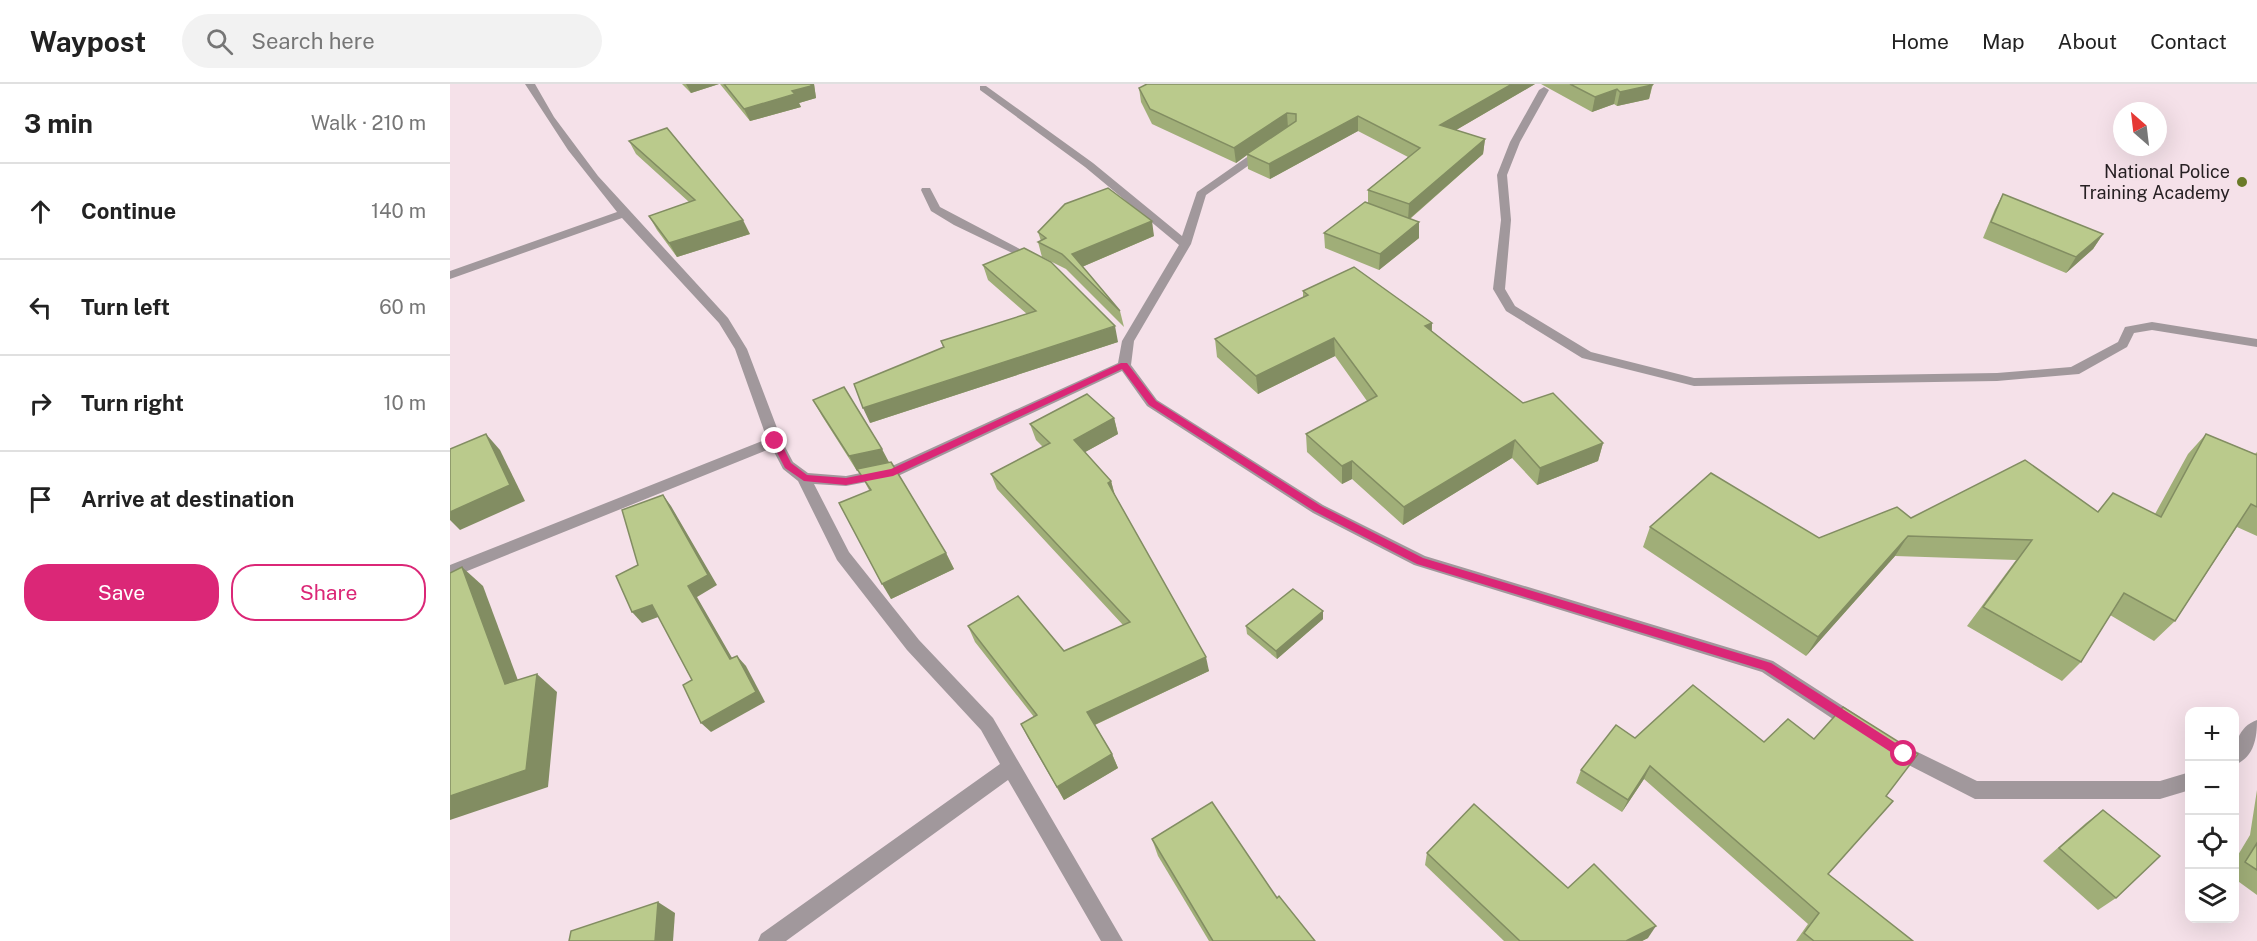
<!DOCTYPE html>
<html lang="en">
<head>
<meta charset="utf-8">
<style>
	body { margin:0; font-family:"Public Sans",sans-serif; background:#f2f2f2; color:#222 }
	.controls { position:absolute; right:18px; bottom:18px; display:grid; overflow:hidden; border-radius:12px; box-shadow:0 6px 24px #0002 }
	.controls button { width:54px; height:54px; display:grid; place-items:center; padding:0; border:0; border-bottom:2px solid #e0e0e0; background:#fff; color:#222; font:30px sans-serif }
	.compass { position:absolute; left:1663px; top:18px; width:54px; height:54px; border-radius:50%; background:#fff; box-shadow:0 6px 24px #0002; rotate:332deg }
	.stop { position:absolute; width:18px; height:18px; margin:-14px; border:4px solid #db2777; border-radius:50%; background:#fff }
	.stop.end { background:#db2777; border-color:#fff; box-shadow:0 2px 6px #0008 }
	.list { margin:0; padding:0; list-style:none }
	h2 { display:flex; justify-content:space-between; align-items:center; height:78px; margin:0; padding:0 24px; font-size:26px }
	h2 small { font-size:20px; font-weight:400; color:#767676 }
	.list li { display:grid; grid-template-columns:39px 1fr auto; gap:18px; align-items:center; box-sizing:border-box; height:96px; padding:0 24px; border-top:2px solid #e0e0e0 }
	.list b { display:block; font-size:22px; white-space:nowrap }
	.list em { font-size:20px; font-style:normal; color:#767676 }
	.actions { display:flex; gap:12px; padding:18px 24px }
	.actions a { flex:1; padding:14px 0; border:2px solid #db2777; border-radius:24px; text-align:center; font-size:21px; color:#db2777 }
	.actions .main { background:#db2777; color:#fff }
	.icon { flex:none; width:33px; height:33px; fill:none; stroke:currentColor; stroke-width:2; stroke-linecap:round; stroke-linejoin:round }
	.map { position:relative; flex:none; width:1807px; height:857px; overflow:hidden }
	header { display:flex; align-items:center; gap:36px; box-sizing:border-box; height:84px; padding:0 30px; background:#fff; border-bottom:2px solid #e0e0e0 }
	header strong { font-size:28px }
	nav { display:flex; gap:33px; margin-inline-start:auto; font-size:21px }
	.search { width:420px; height:54px; background:#f2f2f2; display:flex; align-items:center; gap:15px; box-sizing:border-box; padding:0 21px; border-radius:33px; color:#767676; font-size:22px }
	main { display:flex }
	aside { flex:1; background:#fff }
	.map>svg:first-child { display:block }
</style>
</head>
<body>
<header>
<strong>Waypost</strong>
<div class="search"><svg class="icon" aria-label="search" viewBox="0 0 24 24"><circle cx="10" cy="10" r="6"/><path d="M15 15l6 6"/></svg>Search here</div>
<nav><a>Home</a><a>Map</a><a>About</a><a>Contact</a></nav>
</header>
<main>
<aside>
<h2>3 min<small>Walk · 210 m</small></h2>
<ul class="list">
<li><svg class="icon" aria-label="ahead" viewBox="0 0 24 24"><path d="M12 20V5M6 11l6-6 6 6"/></svg><div><b>Continue</b></div><em>140 m</em></li>
<li><svg class="icon" aria-label="left" viewBox="0 0 24 24"><path d="M17 20v-9H6M10 6l-5 5 5 5"/></svg><div><b>Turn left</b></div><em>60 m</em></li>
<li><svg class="icon" aria-label="right" viewBox="0 0 24 24"><path d="M7 20v-9h11M14 6l5 5-5 5"/></svg><div><b>Turn right</b></div><em>10 m</em></li>
<li><svg class="icon" aria-label="arrive" viewBox="0 0 24 24"><path d="M6 21V4h12l-3 4 3 4H6"/></svg><div><b>Arrive at destination</b></div></li>
</ul>
<div class="actions"><a class="main">Save</a><a>Share</a></div>
</aside>
<div class="map">
<svg width="1807" height="857" viewBox="0 0 1807 857">
	<rect width="100%" height="100%" fill="#f5e1e9"/>
	<g fill="none" stroke-linecap="round" stroke-linejoin="round">
		<g fill="#a1989c" fill-rule="evenodd">
			<path d="M 75,0 L 85,0 L 104,33 L 148,92 L 278,234 L 297,265 L 332,357 L 343,378 L 358,389 L 396,392 L 440,383 L 668,279 L 672,257 L 729,161 L 635,83 L 530,6 L 530,2 L 536,2 L 643,79 L 732,152 L 747,108 L 810,64 L 818,64 L 818,68 L 756,111 L 741,160 L 684,257 L 681,281 L 707,316 L 873,421 L 975,472 L 1323,577 L 1410,633 L 1413,639 L 1410,645 L 1404,647 L 1398,645 L 1312,588 L 964,481 L 863,429 L 697,322 L 672,287 L 448,392 L 396,402 L 364,400 L 399,468 L 469,556 L 543,634 L 673,857 L 651,857 L 558,696 L 336,857 L 308,857 L 311,850 L 550,680 L 531,646 L 457,566 L 387,476 L 348,397 L 333,385 L 322,364 L 0,494 L 0,481 L 317,355 L 285,265 L 269,239 L 172,134 L 0,195 L 0,187 L 167,128 L 118,66 Z"/>
			<path d="M 1094,3 L 1099,6 L 1070,58 L 1057,91 L 1061,136 L 1055,205 L 1065,222 L 1141,268 L 1244,294 L 1547,289 L 1621,283 L 1668,258 L 1675,243 L 1702,238 L 1807,255 L 1807,263 L 1702,246 L 1684,249 L 1677,263 L 1629,290 L 1547,297 L 1244,302 L 1132,274 L 1056,227 L 1043,205 L 1051,136 L 1047,91 L 1060,58 L 1089,6 Z"/>
			<path d="M 472,104 L 480,104 L 490,123 L 589,175 L 583,178 L 579,177 L 504,141 L 481,127 L 471,106 Z"/>
			<path d="M 1807,636 C 1807,654 1804,674 1784,681 C 1784,663 1787,643 1807,636 Z"/>
			<path d="M 1447,658 L 1527,697 L 1710,697 L 1740,688 L 1740,706 L 1710,715 L 1525,715 L 1441,672 L 1438,666 L 1441,660 Z"/>
		</g>
	</g>
	<g fill="#a0ae78">
		<path d="M 232,0 L 269,0 L 241,9 Z"/>
		<path d="M 270,0 L 364,0 L 366,14 L 349,19 L 351,23 L 300,37 Z"/>
		<path d="M 1085,0 L 1006,46 L 1035,55 L 1033,70 L 960,135 L 969,154 L 929,186 L 875,164 L 874,149 L 918,119 L 918,106 L 958,73 L 908,47 L 820,95 L 798,85 L 797,71 L 786,79 L 702,40 L 691,18 L 689,4 Z"/>
		<path d="M 1091,0 L 1203,0 L 1199,15 L 1167,22 L 1164,20 L 1142,28 Z"/>
		<path d="M 179,57 L 300,150 L 227,173 L 207,146 L 199,132 L 239,118 L 186,70 Z"/>
		<path d="M 1553,110 L 1653,150 L 1643,165 L 1616,189 L 1533,154 L 1545,125 Z"/>
		<path d="M 588,148 L 704,152 L 632,183 L 670,227 L 674,243 L 616,185 L 592,173 L 588,158 L 591,157 Z"/>
		<path d="M 533,181 L 668,258 L 420,339 L 493,263 L 491,257 L 577,230 L 538,196 Z"/>
		<path d="M 853,207 L 982,239 L 982,247 L 1073,319 L 1153,359 L 1148,377 L 1087,401 L 1062,374 L 953,441 L 902,395 L 892,400 L 857,368 L 856,350 L 917,317 L 885,272 L 808,310 L 767,273 L 765,255 L 853,214 Z"/>
		<path d="M 363,316 L 439,379 L 496,469 L 504,485 L 441,515 L 419,406 L 409,387 L 407,387 L 372,332 Z"/>
		<path d="M 664,334 L 668,350 L 635,368 L 661,397 L 665,411 L 759,587 L 645,641 L 662,670 L 668,684 L 614,716 L 578,654 L 571,640 L 584,633 L 525,558 L 518,542 L 614,567 L 673,541 L 547,405 L 541,390 L 593,363 L 586,356 L 580,340 Z"/>
		<path d="M 1756,350 L 1805,370 L 1807,368 L 1807,452 L 1787,443 L 1725,537 L 1704,557 L 1660,531 L 1631,578 L 1612,597 L 1517,542 L 1566,476 L 1445,472 L 1356,572 L 1193,463 L 1200,443 L 1369,454 L 1461,434 L 1648,427 L 1663,409 L 1705,430 L 1738,370 Z"/>
		<path d="M 873,535 L 827,575 L 797,550 L 796,542 Z"/>
		<path d="M 1185,654 L 1314,658 L 1436,712 L 1378,790 L 1463,857 L 1346,857 L 1358,840 L 1194,695 L 1172,728 L 1126,699 L 1131,686 Z"/>
		<path d="M 1807,706 L 1807,811 L 1785,795 L 1785,776 L 1800,751 Z"/>
		<path d="M 1653,726 L 1666,814 L 1648,826 L 1593,777 L 1636,739 Z"/>
		<path d="M 702,755 L 827,814 L 865,857 L 759,857 L 708,772 Z"/>
		<path d="M 977,769 L 1118,804 L 1198,854 L 1192,857 L 1054,857 L 975,781 Z"/>
	</g>
	<g fill="#828d62">
		<path d="M 236,0 L 269,0 L 241,9 Z"/>
		<path d="M 361,0 L 364,0 L 366,14 L 349,19 L 351,23 L 300,37 L 294,25 Z"/>
		<path d="M 1062,0 L 1085,0 L 989,56 L 990,41 Z"/>
		<path d="M 1202,1 L 1199,15 L 1167,22 L 1170,8 Z"/>
		<path d="M 1167,5 L 1164,20 L 1142,28 L 1145,13 Z"/>
		<path d="M 837,29 L 838,44 L 797,70 L 797,71 L 786,79 L 784,64 Z"/>
		<path d="M 908,32 L 908,47 L 820,95 L 819,80 Z"/>
		<path d="M 1035,55 L 1033,70 L 958,136 L 959,120 Z"/>
		<path d="M 293,136 L 300,150 L 227,173 L 219,159 Z"/>
		<path d="M 702,137 L 704,152 L 627,185 L 622,170 Z"/>
		<path d="M 969,138 L 969,154 L 929,186 L 930,170 Z"/>
		<path d="M 1653,150 L 1643,165 L 1616,189 L 1626,173 Z"/>
		<path d="M 982,239 L 981,256 L 975,242 Z"/>
		<path d="M 665,242 L 668,258 L 420,339 L 413,324 Z"/>
		<path d="M 884,254 L 885,272 L 808,310 L 806,292 Z"/>
		<path d="M 664,334 L 668,350 L 628,372 L 624,356 Z"/>
		<path d="M 36,350 L 50,366 L 75,417 L 10,446 L 0,436 L 0,428 Z"/>
		<path d="M 1065,356 L 1062,374 L 953,441 L 954,423 Z"/>
		<path d="M 1153,359 L 1148,377 L 1087,401 L 1090,384 Z"/>
		<path d="M 432,365 L 440,380 L 407,387 L 399,372 Z"/>
		<path d="M 902,377 L 902,395 L 892,400 L 892,382 Z"/>
		<path d="M 661,397 L 665,413 L 658,399 Z"/>
		<path d="M 213,411 L 221,422 L 267,501 L 247,513 L 289,586 L 280,575 L 238,502 Z"/>
		<path d="M 1458,452 L 1445,472 L 1356,572 L 1368,553 Z"/>
		<path d="M 496,469 L 504,485 L 441,515 L 432,500 Z"/>
		<path d="M 12,483 L 33,502 L 76,618 L 55,600 Z"/>
		<path d="M 202,521 L 211,532 L 192,539 L 182,528 Z"/>
		<path d="M 873,527 L 873,535 L 827,575 L 826,567 Z"/>
		<path d="M 287,572 L 296,582 L 315,618 L 261,648 L 251,639 Z"/>
		<path d="M 756,573 L 759,587 L 642,642 L 637,628 Z"/>
		<path d="M 87,590 L 107,608 L 98,703 L 0,736 L 0,712 Z"/>
		<path d="M 662,670 L 668,684 L 614,716 L 607,703 Z"/>
		<path d="M 1200,682 L 1194,695 L 1172,728 L 1178,716 Z"/>
		<path d="M 208,818 L 225,829 L 223,857 L 205,857 Z"/>
		<path d="M 1206,842 L 1198,854 L 1192,857 L 1176,857 Z"/>
	</g>
	<g fill="#baca8c" stroke="#828d62" stroke-width="1.5">
		<path d="M 274,0 L 361,0 L 361,2 L 342,7 L 345,10 L 294,25 Z"/>
		<path d="M 697,0 L 1062,0 L 990,41 L 1035,55 L 959,120 L 918,106 L 970,64 L 908,32 L 819,80 L 797,70 L 846,37 L 846,30 L 837,29 L 784,64 L 700,25 L 689,4 Z"/>
		<path d="M 1120,0 L 1203,0 L 1202,1 L 1170,8 L 1167,5 L 1145,13 Z"/>
		<path d="M 217,44 L 293,136 L 219,159 L 199,132 L 245,116 L 179,57 Z"/>
		<path d="M 658,104 L 702,137 L 622,170 L 670,227 L 612,170 L 588,158 L 596,154 L 588,148 L 615,120 Z"/>
		<path d="M 1553,110 L 1653,150 L 1626,173 L 1541,138 Z"/>
		<path d="M 915,118 L 969,138 L 930,170 L 874,149 Z"/>
		<path d="M 574,164 L 601,178 L 665,242 L 413,324 L 404,300 L 494,263 L 491,257 L 586,227 L 533,181 Z"/>
		<path d="M 904,183 L 982,239 L 975,242 L 1073,319 L 1103,309 L 1153,359 L 1090,384 L 1065,356 L 954,423 L 902,377 L 892,382 L 856,350 L 927,312 L 884,254 L 806,292 L 765,255 L 858,211 L 853,207 Z"/>
		<path d="M 394,303 L 432,365 L 399,372 L 363,316 Z"/>
		<path d="M 637,310 L 664,334 L 624,356 L 661,397 L 658,399 L 756,573 L 637,628 L 662,670 L 607,703 L 571,640 L 587,631 L 518,542 L 568,512 L 614,567 L 680,538 L 541,390 L 600,359 L 580,340 Z"/>
		<path d="M 36,350 L 60,401 L 0,428 L 0,365 Z"/>
		<path d="M 1756,350 L 1807,371 L 1807,423 L 1801,420 L 1725,537 L 1674,509 L 1631,578 L 1533,523 L 1582,456 L 1458,452 L 1368,553 L 1200,443 L 1261,389 L 1369,454 L 1447,423 L 1461,434 L 1575,376 L 1648,428 L 1663,409 L 1711,433 Z"/>
		<path d="M 441,378 L 496,469 L 432,500 L 389,419 L 421,406 L 407,385 Z"/>
		<path d="M 213,411 L 258,491 L 238,502 L 280,575 L 287,572 L 306,608 L 251,639 L 233,601 L 242,596 L 202,521 L 182,528 L 166,492 L 188,481 L 172,426 Z"/>
		<path d="M 12,483 L 55,600 L 87,590 L 76,686 L 0,712 L 0,489 Z"/>
		<path d="M 843,505 L 873,527 L 826,567 L 796,542 Z"/>
		<path d="M 1243,601 L 1314,658 L 1338,635 L 1364,655 L 1393,623 L 1468,670 L 1436,712 L 1443,717 L 1378,790 L 1463,857 L 1364,857 L 1354,849 L 1369,829 L 1200,682 L 1178,716 L 1131,686 L 1166,641 L 1185,654 Z"/>
		<path d="M 762,718 L 827,814 L 829,812 L 865,857 L 763,857 L 702,755 Z"/>
		<path d="M 1024,720 L 1118,804 L 1144,780 L 1206,842 L 1176,857 L 1070,857 L 977,769 Z"/>
		<path d="M 1653,726 L 1710,772 L 1666,814 L 1609,764 Z"/>
		<path d="M 1807,759 L 1807,786 L 1795,778 Z"/>
		<path d="M 208,818 L 205,857 L 119,857 L 121,847 Z"/>
	</g>
	<path fill="#db2777" d="M 671,279 L 677,279 L 706,317 L 871,422 L 973,474 L 1321,579 L 1458,667 L 1458,674 L 1450,674 L 1314,586 L 967,480 L 864,427 L 699,321 L 672,285 L 443,392 L 396,401 L 354,397 L 335,384 L 321,357 L 329,355 L 341,379 L 357,391 L 396,394 L 441,385 Z"/>
	<circle fill="#6a7a28" stroke="#f5e1e9" stroke-width="2" cx="1792" cy="98" r="6"/>
	<g text-anchor="middle" stroke-width="5" stroke-linejoin="round" paint-order="stroke">
		<g font-size="18" fill="#272023" stroke="#f5e1e9" text-anchor="end">
			<text x="1780" y="94">National Police<tspan x="1780" dy="21">Training Academy</tspan></text>
		</g>
	</g>
</svg>
<div class="controls">
<button>+</button>
<button>−</button>
<button><svg class="icon" aria-label="locate" viewBox="0 0 24 24"><circle cx="12" cy="12" r="6"/><path d="M12 2v4M12 18v4M2 12h4M18 12h4"/></svg></button>
<button><svg class="icon" aria-label="layers" viewBox="0 0 24 24"><path d="M12 4l9 5-9 5-9-5zM3 14l9 5 9-5"/></svg></button>
</div>
<svg class="compass" viewBox="-18 -18 36 36"><path d="M0-13l5 13h-10z" fill="#e53935"/><path d="M0 13l5-13h-10z" fill="#767676"/></svg>
<div class="stop" style="left:1454px;top:670px"></div>
<div class="stop end" style="left:325px;top:357px"></div>
</div>
</main>
</body>
</html>
